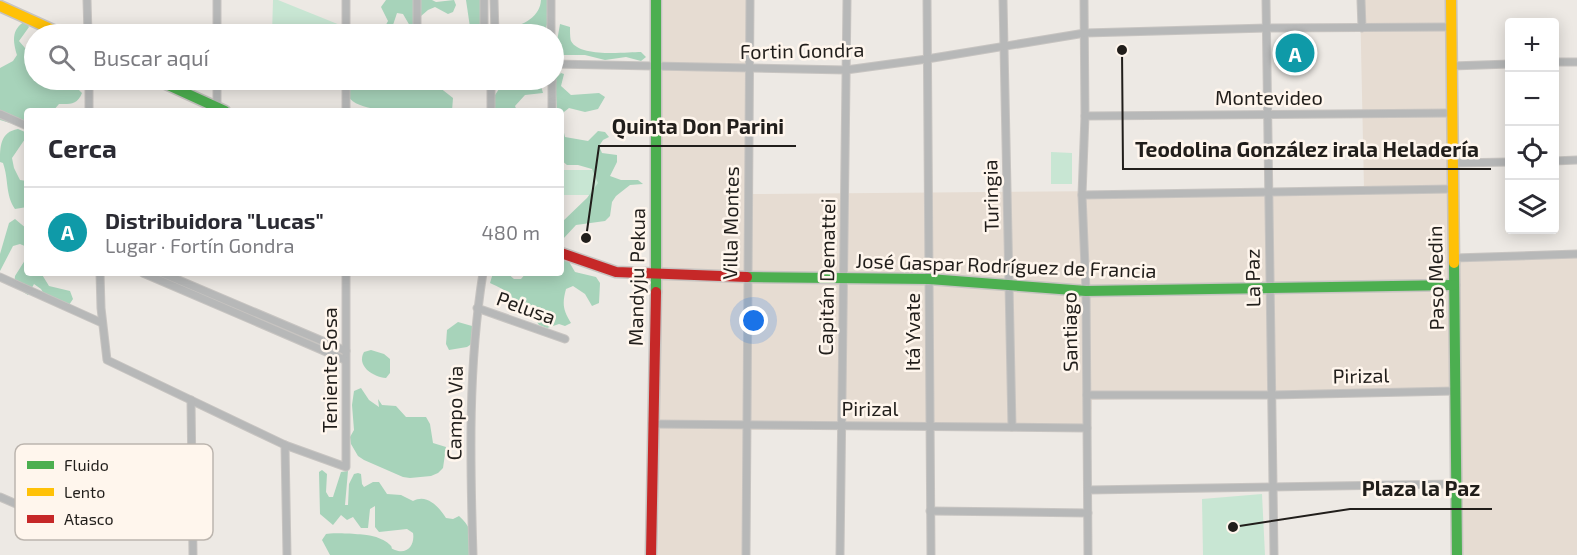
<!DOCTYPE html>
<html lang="es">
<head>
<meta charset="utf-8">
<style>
	body { margin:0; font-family:"Exo 2",sans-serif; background:#f2f2f3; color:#2b2b33 }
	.controls { position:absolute; right:18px; top:18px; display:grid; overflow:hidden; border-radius:6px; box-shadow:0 3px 15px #0003 }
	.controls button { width:54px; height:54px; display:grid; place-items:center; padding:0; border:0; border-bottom:2px solid #e1e1e2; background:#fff; color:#2b2b33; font:30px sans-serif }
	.you { position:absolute; left:754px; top:321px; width:21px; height:21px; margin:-15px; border:4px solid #fff; border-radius:50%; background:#1a73e8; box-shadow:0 0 0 9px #1a73e833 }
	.badge { display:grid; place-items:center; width:39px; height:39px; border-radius:50%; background:#ea580c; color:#fff; font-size:20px; font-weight:700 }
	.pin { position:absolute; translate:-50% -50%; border:3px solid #fff; box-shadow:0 2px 6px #0006 }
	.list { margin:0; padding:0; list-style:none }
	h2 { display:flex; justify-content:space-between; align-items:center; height:78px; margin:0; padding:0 24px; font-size:26px }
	h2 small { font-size:20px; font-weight:400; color:#7c7c81 }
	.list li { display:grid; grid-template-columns:39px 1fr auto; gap:18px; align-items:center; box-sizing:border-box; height:90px; padding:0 24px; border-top:2px solid #e1e1e2 }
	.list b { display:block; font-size:22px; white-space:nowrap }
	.list p { margin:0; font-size:20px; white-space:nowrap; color:#7c7c81 }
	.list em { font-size:20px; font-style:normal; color:#7c7c81 }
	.icon { flex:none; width:33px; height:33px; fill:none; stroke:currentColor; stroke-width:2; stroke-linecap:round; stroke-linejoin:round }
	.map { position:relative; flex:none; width:1577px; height:555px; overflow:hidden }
	.search { position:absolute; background:#fff; box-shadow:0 3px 15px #0003; left:24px; top:24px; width:540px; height:66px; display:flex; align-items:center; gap:15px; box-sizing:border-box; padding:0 21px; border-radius:33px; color:#7c7c81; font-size:22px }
	.panel { position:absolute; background:#fff; box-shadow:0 3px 15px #0003; left:24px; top:108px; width:540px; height:168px; border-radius:6px }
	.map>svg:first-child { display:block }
</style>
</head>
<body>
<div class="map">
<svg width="1577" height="555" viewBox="0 0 1577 555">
	<rect width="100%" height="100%" fill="#ede9e4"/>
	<g fill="#e6dcd2">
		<path d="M 663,0 L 750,0 L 749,194 L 1364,189 L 1360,0 L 1451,0 L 1454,391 L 1092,400 L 1091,428 L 746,430 L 745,555 L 658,555 Z"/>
		<path d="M 1454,258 L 1577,258 L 1577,555 L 1457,555 Z"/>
	</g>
	<g fill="#c8e6d3">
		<path d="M 273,0 L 278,0 L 340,25 L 339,34 L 272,34 Z"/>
		<path d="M 1051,152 L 1072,153 L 1072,184 L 1051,184 Z"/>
		<rect x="561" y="170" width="44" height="25"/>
		<path d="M 1262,494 L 1265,555 L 1203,555 L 1202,499 Z"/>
	</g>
	<g fill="#a7d3ba">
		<path d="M 386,0 L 432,0 L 436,2 L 454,0 L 456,5 L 453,12 L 448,14 L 435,7 L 428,10 L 421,16 L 420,25 L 423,34 L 410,34 L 410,26 L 403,14 L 397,13 L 390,34 L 381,34 L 388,21 L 381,7 Z"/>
		<path d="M 466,0 L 480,0 L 482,34 L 471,34 Z"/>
		<path d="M 541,0 L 548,0 L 549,18 L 544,34 L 495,34 L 498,27 C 515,30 540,20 541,0 Z"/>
		<path d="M 25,21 L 29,27 L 19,41 L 25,48 L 34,45 L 34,80 L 69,80 L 82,93 C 77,105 71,104 59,104 L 53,111 L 27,111 L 27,128 L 0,120 L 0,68 L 13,61 L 17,55 C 13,41 11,30 25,21 Z"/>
		<path d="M 560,24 L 570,27 C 570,31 570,38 571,41 C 580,58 626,52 641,52 L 646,57 L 641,61 L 626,57 L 605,60 L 585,55 L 562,55 L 556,47 Z"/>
		<path d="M 561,73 L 564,74 L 561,86 L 571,95 L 599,93 L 605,97 L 598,109 L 585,112 L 569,108 L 564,112 L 561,120 L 561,111 L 557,111 L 555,79 Z"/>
		<path d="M 346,80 L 358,80 L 362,86 L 377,84 L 387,80 L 430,80 L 453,98 L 452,111 C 431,111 355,117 347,94 C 345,90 346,84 346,80 Z"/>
		<path d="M 541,86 L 543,93 L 525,95 L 515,106 L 517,111 L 490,111 L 493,98 L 499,89 L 506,87 L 512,89 Z"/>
		<path d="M 561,120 L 565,137 L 588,141 L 598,131 L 605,132 L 609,137 L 603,140 L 599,146 L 602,153 L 617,155 L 617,162 L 610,176 L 621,180 L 638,180 L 643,184 L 630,185 L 616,196 L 612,202 L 610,216 L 605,221 L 576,225 L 563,239 L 561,236 L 561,223 L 587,198 L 598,183 L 592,169 L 578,165 L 567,165 L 561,160 Z"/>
		<path d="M 18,129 L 25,132 L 25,139 L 12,158 L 14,168 L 20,180 L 27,181 L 27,207 L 15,209 C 5,194 9,180 3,163 L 0,162 C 0,147 0,132 18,129 Z"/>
		<path d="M 15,219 L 27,229 L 27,247 L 20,244 L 13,246 L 0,271 L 0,254 L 9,223 Z"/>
		<path d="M 27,257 L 27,273 L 41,273 L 49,286 L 70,291 L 73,299 L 69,305 L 62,308 L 49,303 L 41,289 L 34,284 L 28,295 L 14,286 L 15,276 Z"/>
		<path d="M 561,257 L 568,260 L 575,272 L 596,277 L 600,283 L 599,303 L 592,306 L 585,294 L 573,286 L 566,289 C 562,304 563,310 571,323 L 565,326 L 559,324 L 547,328 L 539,325 L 531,313 L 517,312 C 515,294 505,290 490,283 L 493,273 L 507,273 L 514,279 L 521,279 L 526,273 L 561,273 Z"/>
		<path d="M 458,322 L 472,326 L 474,329 L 473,343 L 467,347 L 449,350 L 446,344 L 447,330 Z"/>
		<path d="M 371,350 L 384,354 L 390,359 L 390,373 L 386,378 C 373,377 356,366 364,352 Z"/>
		<path d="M 361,388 L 369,400 L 379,407 L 378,399 L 382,405 L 396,406 L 406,417 L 426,417 L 430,424 L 433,443 L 446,447 L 443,468 L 438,473 L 431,476 L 410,478 L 403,477 L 364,460 L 358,456 L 351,444 L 350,437 L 354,430 L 352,405 L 354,391 Z"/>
		<path d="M 322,470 L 327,474 L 326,492 L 329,497 L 333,497 L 341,472 L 348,471 L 345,505 L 348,505 L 349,484 L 354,474 L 358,473 L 361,474 L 362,484 L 364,487 L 373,482 L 379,482 L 387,494 L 401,495 L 413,501 C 427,493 439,507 446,518 L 453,519 L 459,516 C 474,530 471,536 471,555 L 330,555 L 322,540 L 326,534 C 332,532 366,534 372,536 C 377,537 385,540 389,544 C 395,549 388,547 395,550 C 408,555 415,544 413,533 L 407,529 L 379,532 L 375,527 L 375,506 L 370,509 L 368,528 L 361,528 L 353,517 L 347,520 L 341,515 L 333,525 L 320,514 L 319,472 Z"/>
	</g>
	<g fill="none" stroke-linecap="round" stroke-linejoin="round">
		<g stroke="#c7c4c1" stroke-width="9">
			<g id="street">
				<path d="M 87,0 L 88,34"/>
				<path d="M 417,0 L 417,34"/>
				<path d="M 484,0 L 484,34"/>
				<path d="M 494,0 L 495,34"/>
				<path d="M 551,0 L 551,34"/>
				<path d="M 927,0 L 931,555"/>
				<path d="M 1003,0 L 1012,427"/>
				<path d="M 1084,0 L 1085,116 L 1082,195 L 1086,291 L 1088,555"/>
				<path d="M 1266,0 L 1274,555"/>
				<path d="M 1361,0 L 1362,28"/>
				<path d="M 217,34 L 217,0"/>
				<path d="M 346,34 L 346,0"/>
				<path d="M 1554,62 L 1577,62"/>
				<path d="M 554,64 L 846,70 L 927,59 L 1085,33 L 1267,28 L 1450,27"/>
				<path d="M 1452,66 L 1510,64"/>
				<path d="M 491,83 L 552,81"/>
				<path d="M 217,108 L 217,80"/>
				<path d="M 89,111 L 89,80"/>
				<path d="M 346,111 L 346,80"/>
				<path d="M 491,111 L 491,81"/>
				<path d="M 552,111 L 552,80"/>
				<path d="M 0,114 L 27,126"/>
				<path d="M 1085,116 L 1452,113"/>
				<path d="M 1554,161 L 1577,160"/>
				<path d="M 1453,163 L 1510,162"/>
				<path d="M 1082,195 L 1452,189"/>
				<path d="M 1454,258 L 1577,254"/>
				<path d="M 100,273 L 101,308 L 107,360 L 285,445 L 346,467 L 346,273"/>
				<path d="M 143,273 L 345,360"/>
				<path d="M 162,273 L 346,351"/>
				<path d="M 0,277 L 102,323"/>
				<path d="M 477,308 L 565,339"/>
				<path d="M 1087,395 L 1272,395 L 1455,391"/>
				<path d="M 191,400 L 193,555"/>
				<path d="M 652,424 L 1087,428"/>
				<path d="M 285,445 L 287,555"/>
				<path d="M 1088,490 L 1456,484"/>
				<path d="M 0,497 L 88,535 L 90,534 L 97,503 L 100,501 L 193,500"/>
				<path d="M 930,511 L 1088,513"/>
				<path d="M 473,555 C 470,460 468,367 483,273"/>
				<path d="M 746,555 L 750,0"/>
				<path d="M 840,555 L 847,0"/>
			</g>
		</g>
		<g stroke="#c7c4c1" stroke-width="13">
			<g id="fast">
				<path d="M 157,80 L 225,111"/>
				<path d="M 1454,263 L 1457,555"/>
				<path d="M 747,277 L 929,279 L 1086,291 L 1454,285"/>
				<path d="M 656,292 L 656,0"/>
			</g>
		</g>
		<g stroke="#c7c4c1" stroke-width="13">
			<g id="slow">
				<path d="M 1451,0 L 1454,263"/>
				<path d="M 0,6 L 62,34"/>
			</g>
		</g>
		<g stroke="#c7c4c1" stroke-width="13">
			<g id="jam">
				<path d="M 561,253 L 616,272 L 747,277"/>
				<path d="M 651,555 L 656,292"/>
			</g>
		</g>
		<use href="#street" stroke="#b7b8b8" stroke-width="7"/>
		<use href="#fast" stroke="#4caf50" stroke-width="10"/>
		<use href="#slow" stroke="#ffc107" stroke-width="10"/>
		<use href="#jam" stroke="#c62828" stroke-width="10"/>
	</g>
	<g text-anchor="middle" stroke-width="5" stroke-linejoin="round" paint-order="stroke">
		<g font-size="20" fill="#211e1b" stroke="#fff6ed">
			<text transform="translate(802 51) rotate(-1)" y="7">Fortin Gondra</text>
			<text x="1269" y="105">Montevideo</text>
			<text transform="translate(991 196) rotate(-91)" y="7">Turingia</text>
			<text transform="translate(731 223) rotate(-89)" y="7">Villa Montes</text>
			<text transform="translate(1006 266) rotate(2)" y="7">José Gaspar Rodríguez de Francia</text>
			<text transform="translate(637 277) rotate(-89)" y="7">Mandyju Pekua</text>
			<text transform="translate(827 277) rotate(-89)" y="7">Capitán Demattei</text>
			<text transform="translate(1253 278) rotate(-91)" y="7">La Paz</text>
			<text transform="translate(1436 278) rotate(-91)" y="7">Paso Medin</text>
			<text transform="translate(526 308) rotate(20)" y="7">Pelusa</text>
			<text transform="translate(913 332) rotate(-90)" y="7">Itá Yvate</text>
			<text transform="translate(1070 332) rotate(-91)" y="7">Santiago</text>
			<text transform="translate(330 370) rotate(-90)" y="7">Teniente Sosa</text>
			<text transform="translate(1361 376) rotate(-1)" y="7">Pirizal</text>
			<text x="870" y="416">Pirizal</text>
			<text transform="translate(455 413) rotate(-89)" y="7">Campo Via</text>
		</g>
	</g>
	<rect x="15" y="444" width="198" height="96" rx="9" fill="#fff6ed" stroke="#bcb5ae" stroke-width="1.5"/>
	<rect x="27" y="461" width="27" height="8" fill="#4caf50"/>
	<rect x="27" y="488" width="27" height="8" fill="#ffc107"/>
	<rect x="27" y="515" width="27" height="8" fill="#c62828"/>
	<g font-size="16" fill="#211e1b">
		<text x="64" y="471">Fluido</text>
		<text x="64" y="498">Lento</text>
		<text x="64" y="525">Atasco</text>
	</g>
	<path fill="none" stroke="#211e1b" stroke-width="2" d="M586 238L599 146H796M1122 50L1123 169H1491M1233 527L1350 509H1492"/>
	<g fill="#211e1b" stroke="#fff6ed" stroke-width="2">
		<circle cx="586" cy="238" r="6"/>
		<circle cx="1122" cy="50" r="6"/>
		<circle cx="1233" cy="527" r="6"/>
	</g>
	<g font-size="21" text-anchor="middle" font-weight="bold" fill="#211e1b" stroke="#fff6ed" stroke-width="5" stroke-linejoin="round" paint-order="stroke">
		<text x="698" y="134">Quinta Don Parini</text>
		<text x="1307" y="157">Teodolina González irala Heladería</text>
		<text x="1421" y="496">Plaza la Paz</text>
	</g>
</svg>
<div class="controls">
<button>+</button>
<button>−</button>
<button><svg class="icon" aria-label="locate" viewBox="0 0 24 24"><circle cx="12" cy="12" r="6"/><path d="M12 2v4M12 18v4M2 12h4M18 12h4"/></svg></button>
<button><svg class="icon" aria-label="layers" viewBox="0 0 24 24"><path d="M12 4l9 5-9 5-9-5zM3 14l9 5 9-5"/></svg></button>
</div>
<div class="you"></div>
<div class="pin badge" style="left:1295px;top:53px;background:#0f9aa8">A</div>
<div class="search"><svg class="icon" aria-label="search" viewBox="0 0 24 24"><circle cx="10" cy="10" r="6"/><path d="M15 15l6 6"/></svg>Buscar aquí</div>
<section class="panel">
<h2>Cerca<small></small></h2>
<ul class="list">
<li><span class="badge" style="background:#0f9aa8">A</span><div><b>Distribuidora &quot;Lucas&quot;</b><p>Lugar · Fortín Gondra</p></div><em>480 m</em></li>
</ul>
</section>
</div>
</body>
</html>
